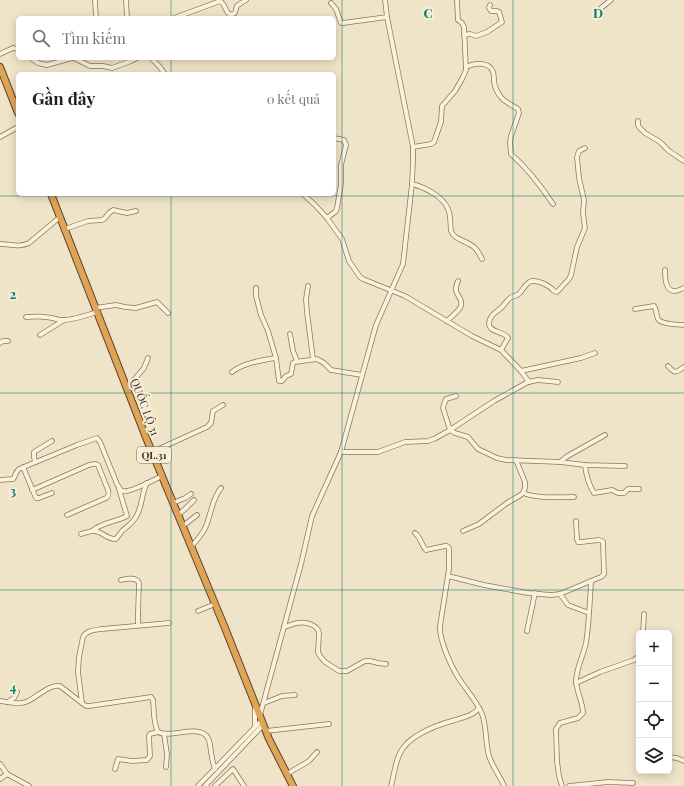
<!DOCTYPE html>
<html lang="vi">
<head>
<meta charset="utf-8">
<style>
	body { margin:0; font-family:"Playfair Display",serif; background:#f2f2f2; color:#202124 }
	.controls { position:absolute; right:12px; bottom:12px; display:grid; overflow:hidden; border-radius:6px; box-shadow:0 2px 10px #0003 }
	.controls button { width:36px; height:36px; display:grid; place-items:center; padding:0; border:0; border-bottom:1px solid #e0e0e0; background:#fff; color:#202124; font:20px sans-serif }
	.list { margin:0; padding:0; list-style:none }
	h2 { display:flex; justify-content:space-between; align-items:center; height:52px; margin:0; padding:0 16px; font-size:17px }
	h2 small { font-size:13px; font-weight:400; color:#757577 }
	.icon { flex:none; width:22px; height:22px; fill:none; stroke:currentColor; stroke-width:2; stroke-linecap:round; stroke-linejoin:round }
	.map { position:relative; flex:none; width:684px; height:786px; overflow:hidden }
	.search { position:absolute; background:#fff; box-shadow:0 2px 10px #0003; left:16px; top:16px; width:320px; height:44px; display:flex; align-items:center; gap:10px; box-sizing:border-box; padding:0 14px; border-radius:6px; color:#757577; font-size:15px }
	.panel { position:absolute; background:#fff; box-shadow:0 2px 10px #0003; left:16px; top:72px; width:320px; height:124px; border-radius:6px }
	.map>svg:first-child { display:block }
</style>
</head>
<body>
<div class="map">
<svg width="684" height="786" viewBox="0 0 684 786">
	<rect width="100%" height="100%" fill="#f0e4c8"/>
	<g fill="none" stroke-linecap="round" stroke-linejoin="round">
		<g stroke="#8d765c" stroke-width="5.5">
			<g id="minor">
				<path d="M 95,0 L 96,18"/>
				<path d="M 126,0 L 127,18"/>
				<path d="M 331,3 L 336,9 L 341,23 L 343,23 L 387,17"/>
				<path d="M 598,17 L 601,8 L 611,0"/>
				<path d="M 174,18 L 220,1 C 225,4 225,10 229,14 C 238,15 234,11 237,6 C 239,4 243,2 246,0"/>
				<path d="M 464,35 L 470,34 L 476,36 L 487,32 L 502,22 L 499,12 L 497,11 L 491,11 L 489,8 L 490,5"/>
				<path d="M 0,54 L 13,48 L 18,49"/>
				<path d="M 31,58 L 38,63 L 47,65 L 72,58"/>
				<path d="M 74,58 L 90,66 L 103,66 L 112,68 L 131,61 L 137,58"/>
				<path d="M 151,58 L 159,66 L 165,74"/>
				<path d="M 466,67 C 475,63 489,61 493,72 C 494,75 494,79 494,82 C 495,87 497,92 500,96 C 504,102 512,105 518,109 L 519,113 L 511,136 L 510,142 L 511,154 C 527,168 541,186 553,204"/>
				<path d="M 638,121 L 638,125 L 639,127 L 645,133 L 660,142 L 669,151 L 684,161"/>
				<path d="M 0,137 L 18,127"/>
				<path d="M 413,147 L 431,144 L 434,142 L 441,122 L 442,106 L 455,91 L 462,79 L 466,70 L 464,27 L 462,23 L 458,20 L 457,0"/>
				<path d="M 412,184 C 424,187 443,196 448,209 C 451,215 450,224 451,231 C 455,241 467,240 475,248 C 478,251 480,255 482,259"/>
				<path d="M 303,194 L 315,205 L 327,218 L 342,239 L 349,261 L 360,277 L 363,279 L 405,296 L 472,336 L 501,350 L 508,338 C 504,331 490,333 489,324 C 489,315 497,312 502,307 C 505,304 507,300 510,298 C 513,296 516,296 519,294 C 523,290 526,282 532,281 C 539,280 550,286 554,291 L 557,292 L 569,279 L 571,275 L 577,247 L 585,228 L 583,213 L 584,200 L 579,178 L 577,157 L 579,151 L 585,148"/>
				<path d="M 327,218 L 336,211 L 337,208 L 341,184 L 341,165 L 346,145 L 344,140 L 334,138"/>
				<path d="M 65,229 L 88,221 L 102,220 L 105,218 L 109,213 L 113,210 L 127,213 L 136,211"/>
				<path d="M 0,244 C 12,244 17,248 29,243 L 60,217"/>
				<path d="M 665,270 C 665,276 665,292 675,291 C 678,291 681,289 684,288"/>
				<path d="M 308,286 L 306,299 L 307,312 L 313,359"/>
				<path d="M 256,288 L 256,296 L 261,315 L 268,331 L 276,358 L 279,381 L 282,381 L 286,376 L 291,374 L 293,363 L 295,362 L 317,359 L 324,363 L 331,370 L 362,375"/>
				<path d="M 95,308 L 116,305 L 125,307 L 136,308 L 157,302 L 168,313"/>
				<path d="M 635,309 L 654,306 C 657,310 656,315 658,319 C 661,324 678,325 684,325"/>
				<path d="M 26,317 C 32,317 38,316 45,317 C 50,317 55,319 60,320 C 70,321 88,315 97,312"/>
				<path d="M 447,321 C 451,317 459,311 461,306 C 464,296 451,296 458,281"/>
				<path d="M 290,334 L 293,351 L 297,361"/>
				<path d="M 40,335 L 64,320"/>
				<path d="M 0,343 L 3,341 L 8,341"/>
				<path d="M 501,350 L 521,371 L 529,382"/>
				<path d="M 668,366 C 675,374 675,373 684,367"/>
				<path d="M 521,371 L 581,358 L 595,353"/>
				<path d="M 232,372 C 243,363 263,360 276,358"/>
				<path d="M 127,388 L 144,368 L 148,358"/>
				<path d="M 456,396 L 446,399 L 444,404 L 443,408 L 450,430 L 455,433 L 468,437 L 478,449 L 497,458 L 506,460 L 560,462 L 585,465 L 625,466"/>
				<path d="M 152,452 L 207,427 L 211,423 L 213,411 L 223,405"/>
				<path d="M 341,452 L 378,452 L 405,442 L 428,441 L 434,439 L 450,430 L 494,401 L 528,382 L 538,380 L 558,382"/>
				<path d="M 35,462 L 34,457 L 34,452 L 52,441"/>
				<path d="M 560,462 L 566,457 L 605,435"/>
				<path d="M 585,465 C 586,475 589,485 594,493 L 612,490 L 618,493 L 624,493 L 628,489 L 639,489"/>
				<path d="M 23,467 L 36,498 L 39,498 L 52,493"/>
				<path d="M 0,480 L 13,479 C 16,476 15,472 19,469 L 77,445 L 97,438 L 100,442 L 117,484 C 119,487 120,491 123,491 C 130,493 155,479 162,476"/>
				<path d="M 32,490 L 89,465 C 93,464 95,463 98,465 L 108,490 C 109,494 109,496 106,498 L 67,515"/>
				<path d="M 523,493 C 539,499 557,497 574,497"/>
				<path d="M 173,503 L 185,498 L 191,494"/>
				<path d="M 178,515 L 186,508 L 194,500"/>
				<path d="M 183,526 L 197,515"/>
				<path d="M 92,531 C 102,522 116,522 127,516 L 119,489"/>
				<path d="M 463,531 L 479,524 L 507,503 L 519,496 L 523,493 L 525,488 L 525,482 L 516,460"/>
				<path d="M 415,533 C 422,539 421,545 426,550 L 445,546 L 447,546 L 449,548 L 449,569 L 440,626 C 439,641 453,671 462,683 C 469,693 477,702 482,714 C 487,727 485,742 489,756 C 492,766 500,776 504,786"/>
				<path d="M 81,534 C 85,533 90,531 94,531 C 102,531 107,540 116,539 C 118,536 120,534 122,531 C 128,526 134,522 137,515 C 143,504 141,494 147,483"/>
				<path d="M 191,547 C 197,540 203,534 206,526 C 211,514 212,499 221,488"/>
				<path d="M 448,576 L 484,585 L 528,593 L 551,595 L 560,594 L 591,581 L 601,577 L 604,574 L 603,542 L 602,541 L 599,540 L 581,542 L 578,542 L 577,539 L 576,521"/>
				<path d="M 121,580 C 126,579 136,576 139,583 L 138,613 L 138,625"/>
				<path d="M 560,594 L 568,605 L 589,613"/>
				<path d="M 198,611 L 215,604"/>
				<path d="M 169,623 L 102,629 C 95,630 87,630 83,637 L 79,657 L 78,672 L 82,703 L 86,706 L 89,706 L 151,697 L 153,700 C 154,710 153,723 158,732 C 170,739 200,723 208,738 C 211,744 210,750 212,757 C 212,761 214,765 215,769"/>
				<path d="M 284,627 C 288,626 292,624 297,623 C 305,621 318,625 319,633 L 318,652 L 320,656 L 325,662 L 339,671 L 347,671 L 365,661 L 370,661 L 378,663 L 386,664"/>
				<path d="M 527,631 L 535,593"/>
				<path d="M 643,633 L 644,614"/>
				<path d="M 576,683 L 600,672 L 634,660 L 639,656"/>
				<path d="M 0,701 C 8,702 18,705 26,702 C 36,698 49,684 60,686 L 82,703"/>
				<path d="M 8,702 L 14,698 L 17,692"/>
				<path d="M 264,703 L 282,696 L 295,695"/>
				<path d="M 260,715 L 301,564 L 312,516 L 341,452 L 376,325 L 403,264 L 412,184 L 413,160 L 413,147 L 387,17 L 385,0"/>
				<path d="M 255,726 L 255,709"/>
				<path d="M 266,731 L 329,724"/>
				<path d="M 164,734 L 167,754 L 166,767"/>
				<path d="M 669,757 L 677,758 L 684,761"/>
				<path d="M 0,764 L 7,774 L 29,786"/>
				<path d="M 115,769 L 118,759 L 132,761 L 147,760 L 150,756 L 149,736 L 150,734 L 158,732"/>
				<path d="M 287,774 L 309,761 L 317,752"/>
				<path d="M 0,779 L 7,774"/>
				<path d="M 198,786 L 262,720"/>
				<path d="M 205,786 L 264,724"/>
				<path d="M 215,786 L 233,769 L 244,786"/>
				<path d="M 391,786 C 394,775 395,763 400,753 C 409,735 437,725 455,720 C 464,717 473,716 479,708"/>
				<path d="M 562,786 L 559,776 L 557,761 L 556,729 L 560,723 L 578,718 L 583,713 C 583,702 576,691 576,680 C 577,667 583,656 586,643 C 589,623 590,602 591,581"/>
				<path d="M 569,786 L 608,782 L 633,783"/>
			</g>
		</g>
		<g stroke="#5b4430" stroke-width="8">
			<g id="highway">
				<path d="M 0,67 L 18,113"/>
				<path d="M 51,194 L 147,440 L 225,628 L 269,739 L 293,786"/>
			</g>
		</g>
		<use href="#minor" stroke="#faf1dc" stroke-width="4"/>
		<use href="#highway" stroke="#e0a458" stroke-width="6"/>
	</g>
	<path fill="none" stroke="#0f766e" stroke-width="1" stroke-opacity="0.55" d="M 171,0 L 171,18M 342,0 L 342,786M 513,0 L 513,786M 171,58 L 171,74M 171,194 L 171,786M 0,196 L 684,196M 0,393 L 684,393M 0,590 L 684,590"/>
	<g text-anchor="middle" stroke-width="4" stroke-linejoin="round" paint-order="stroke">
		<rect fill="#f7eed8" stroke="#756857" stroke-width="1" x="137" y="447" width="34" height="16" rx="3"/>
		<g font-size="10" font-weight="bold" fill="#3d2e20">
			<text x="154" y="459">QL.31</text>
		</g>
		<g font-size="11" fill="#3d2e20" stroke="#f7eed8">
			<text transform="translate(145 407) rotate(69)" y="4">QUỐC LỘ 31</text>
		</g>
	</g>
	<g font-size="13" text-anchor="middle" font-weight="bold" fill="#0f766e" stroke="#f7eed8" stroke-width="4" stroke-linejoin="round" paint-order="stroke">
		<text x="428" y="18">C</text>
		<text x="598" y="18">D</text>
		<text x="13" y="299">2</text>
		<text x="13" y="496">3</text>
		<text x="13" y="692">4</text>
	</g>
</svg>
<div class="controls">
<button>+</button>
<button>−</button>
<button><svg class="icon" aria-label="locate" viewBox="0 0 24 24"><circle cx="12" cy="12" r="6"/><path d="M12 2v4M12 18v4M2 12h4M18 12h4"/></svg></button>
<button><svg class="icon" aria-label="layers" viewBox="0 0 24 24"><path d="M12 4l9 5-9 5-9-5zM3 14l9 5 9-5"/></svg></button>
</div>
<div class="search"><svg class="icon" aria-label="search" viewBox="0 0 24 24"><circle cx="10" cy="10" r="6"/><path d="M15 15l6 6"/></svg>Tìm kiếm</div>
<section class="panel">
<h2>Gần đây<small>0 kết quả</small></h2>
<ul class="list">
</ul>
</section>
</div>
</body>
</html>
